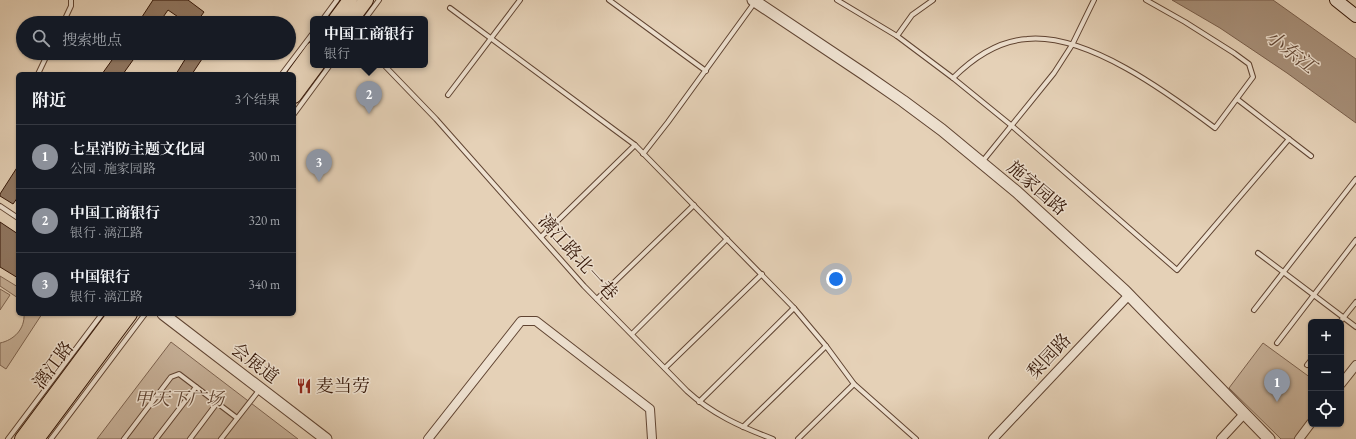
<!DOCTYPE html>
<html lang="zh">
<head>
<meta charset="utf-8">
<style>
	body { margin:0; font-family:"EB Garamond","Noto Serif SC",serif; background:#20242c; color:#f1f3f6 }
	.controls { position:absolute; right:12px; bottom:12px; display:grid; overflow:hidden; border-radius:6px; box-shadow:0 1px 3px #0004 }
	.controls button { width:36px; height:36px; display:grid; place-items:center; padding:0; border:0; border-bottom:1px solid #363941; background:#171b24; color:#f1f3f6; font:20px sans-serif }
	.you { position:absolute; left:836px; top:279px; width:14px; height:14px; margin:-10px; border:3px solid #fff; border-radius:50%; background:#1a73e8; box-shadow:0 0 0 6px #1a73e833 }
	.badge { display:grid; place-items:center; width:26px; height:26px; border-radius:50%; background:#8c9099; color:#fff; font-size:13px; font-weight:700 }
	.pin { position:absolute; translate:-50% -33px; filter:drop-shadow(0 1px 2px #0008) }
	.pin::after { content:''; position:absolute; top:21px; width:14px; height:12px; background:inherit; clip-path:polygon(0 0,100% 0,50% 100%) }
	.popup { position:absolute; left:310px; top:16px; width:118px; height:52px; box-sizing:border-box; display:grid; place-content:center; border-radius:6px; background:#171b24; filter:drop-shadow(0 1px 3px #0005); font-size:13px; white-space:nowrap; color:#9ea1a6 }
	.popup b { font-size:15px; color:#f1f3f6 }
	.popup::after { content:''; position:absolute; left:50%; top:100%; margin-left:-8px; border:8px solid transparent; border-top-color:#171b24 }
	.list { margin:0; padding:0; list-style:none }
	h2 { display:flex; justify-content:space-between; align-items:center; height:52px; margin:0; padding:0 16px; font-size:17px }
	h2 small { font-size:13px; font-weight:400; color:#9ea1a6 }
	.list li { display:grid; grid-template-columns:26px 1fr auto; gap:12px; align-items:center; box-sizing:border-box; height:64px; padding:0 16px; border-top:1px solid #363941 }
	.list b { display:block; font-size:15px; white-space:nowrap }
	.list p { margin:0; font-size:13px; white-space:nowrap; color:#9ea1a6 }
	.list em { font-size:13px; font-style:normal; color:#9ea1a6 }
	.icon { flex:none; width:22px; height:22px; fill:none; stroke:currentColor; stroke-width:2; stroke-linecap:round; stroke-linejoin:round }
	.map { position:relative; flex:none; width:1356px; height:439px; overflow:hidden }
	.search { position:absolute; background:#171b24; box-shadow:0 1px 3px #0004; left:16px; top:16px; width:280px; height:44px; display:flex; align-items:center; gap:10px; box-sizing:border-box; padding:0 14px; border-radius:22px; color:#9ea1a6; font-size:15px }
	.panel { position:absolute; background:#171b24; box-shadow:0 1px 3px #0004; left:16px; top:72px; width:280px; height:244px; border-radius:6px }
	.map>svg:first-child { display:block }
</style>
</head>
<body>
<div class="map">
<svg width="1356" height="439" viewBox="0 0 1356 439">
	<rect width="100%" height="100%" fill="#e5d1b7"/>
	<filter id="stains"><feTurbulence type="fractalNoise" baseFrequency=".005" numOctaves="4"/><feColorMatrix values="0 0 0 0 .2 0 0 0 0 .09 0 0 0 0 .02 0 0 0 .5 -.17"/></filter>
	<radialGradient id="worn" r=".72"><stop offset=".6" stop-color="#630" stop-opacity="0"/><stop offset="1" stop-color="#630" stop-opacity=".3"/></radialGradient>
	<g fill="#c7b199" stroke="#7d6350">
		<path d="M 0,276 L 18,287 L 18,298 L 0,286 Z"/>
		<path d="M 0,289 L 10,295 L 0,310 Z"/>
		<path d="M 24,314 L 42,314 L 6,369 L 0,365 L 0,343 C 14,340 25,329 24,314 Z"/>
		<path d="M 171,342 L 298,439 L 97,439 Z"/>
		<path d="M 1263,343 L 1311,378 L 1311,417 L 1294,439 L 1281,439 L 1229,388 Z"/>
	</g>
	<path fill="#a8917b" stroke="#795f4c" d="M 1172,0 L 1273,0 L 1356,59 L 1356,123 L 1287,73 L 1220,28 Z"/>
	<g fill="#907762" stroke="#331506">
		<path d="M 153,0 L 188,0 L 204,12 L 196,23 L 187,23 L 168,10 L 159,23 L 138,23 Z"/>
		<path d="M 117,53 L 138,53 L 123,74 L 102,74 Z"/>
		<path d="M 189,53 L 206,53 L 192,74 L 176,74 Z"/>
		<path d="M 18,166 L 18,197 L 13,204 L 0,196 L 0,194 Z"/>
		<path d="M 0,222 L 18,234 L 18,278 L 0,267 Z"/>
	</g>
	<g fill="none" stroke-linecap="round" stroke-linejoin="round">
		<g stroke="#604432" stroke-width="6">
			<g id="service">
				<path d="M 609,0 L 706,71"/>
				<path d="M 837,0 L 897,36 L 953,78 L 1012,126 L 1177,270 L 1289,139"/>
				<path d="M 450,8 L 635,145 L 794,308 L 826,346 L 854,384 L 916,439"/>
				<path d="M 323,19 L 337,0"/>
				<path d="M 365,19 L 379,0"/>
				<path d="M 63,23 L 71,6 L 71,0"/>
				<path d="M 897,36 L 912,15 L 933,0"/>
				<path d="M 384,65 L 436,119 L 584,286 L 687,391 C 712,414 741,427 773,439"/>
				<path d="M 38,74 L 48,53"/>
				<path d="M 282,74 L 313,33"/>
				<path d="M 953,78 C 973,58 998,41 1027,39 C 1087,33 1168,93 1215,128 L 1253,77 L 1249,64 L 1234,53 L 1185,22 L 1146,0"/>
				<path d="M 448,95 L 520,0"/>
				<path d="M 1237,99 L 1311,156"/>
				<path d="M 294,114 L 330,65"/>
				<path d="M 643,154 L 668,122 L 755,2"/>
				<path d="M 982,162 L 1054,73 L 1072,45 L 1094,0"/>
				<path d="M 0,206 L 18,218"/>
				<path d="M 541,237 L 635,145"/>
				<path d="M 1258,253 L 1356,327"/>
				<path d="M 597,299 L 694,205"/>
				<path d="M 1254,310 L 1356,179"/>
				<path d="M 1340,322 L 1356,302"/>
				<path d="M 632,334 L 727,239"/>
				<path d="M 1277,343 L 1356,240"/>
				<path d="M 1307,365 L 1311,360"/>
				<path d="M 665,368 L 762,274"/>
				<path d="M 699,402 L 794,308"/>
				<path d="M 743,427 L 826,346"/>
				<path d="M 8,439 L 102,314"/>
				<path d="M 51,439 L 145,314"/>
				<path d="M 124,439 L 171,377 L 179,374 L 237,418"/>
				<path d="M 156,439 L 196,387"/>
				<path d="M 190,439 L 217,403"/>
				<path d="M 221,439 L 260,389"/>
				<path d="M 798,439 L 854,384"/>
			</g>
		</g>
		<g stroke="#604432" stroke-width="10">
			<g id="minor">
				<path d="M 1341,384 L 1356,365"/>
				<path d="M 428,439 L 521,321 L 536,321 L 650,409 L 652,439"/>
				<path d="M 993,439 L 1129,295"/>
				<path d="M 1221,439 L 1244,414"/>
				<path d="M 1299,439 L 1311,423"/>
			</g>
		</g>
		<g stroke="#604432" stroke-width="13">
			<g id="tertiary">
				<path d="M 753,0 L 864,74 L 903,101 L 942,130 L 1017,192 L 1125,291 L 1269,439"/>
				<path d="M 163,314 L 326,439"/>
			</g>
		</g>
		<g stroke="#331506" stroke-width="14">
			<path id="secondary" d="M 1336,0 L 1356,16"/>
		</g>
		<g stroke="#331506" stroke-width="16">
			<g id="trunk">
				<path d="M 336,19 L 350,0"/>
				<path d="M 352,19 L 366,0"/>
				<path d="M 294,75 L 313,49"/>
				<path d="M 294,96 L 317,65"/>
				<path d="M 22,439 L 115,314"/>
				<path d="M 37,439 L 130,314"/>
			</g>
		</g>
		<use href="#service" stroke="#eee1d0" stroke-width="4"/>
		<use href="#minor" stroke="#eee1d0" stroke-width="8"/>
		<use href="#tertiary" stroke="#eee1d0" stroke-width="11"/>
		<use href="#secondary" stroke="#eee1d0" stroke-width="12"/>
		<use href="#trunk" stroke="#e5d1b7" stroke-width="14"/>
	</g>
	<defs>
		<g id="restaurant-bare" transform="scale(1.2)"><path d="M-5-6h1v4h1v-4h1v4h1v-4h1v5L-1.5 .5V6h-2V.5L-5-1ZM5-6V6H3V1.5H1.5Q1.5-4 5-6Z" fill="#8f2418" stroke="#eee1d0" stroke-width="2.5" paint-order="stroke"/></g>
	</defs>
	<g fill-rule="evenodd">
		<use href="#restaurant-bare" x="304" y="386"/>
	</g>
	<g text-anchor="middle" stroke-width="3" stroke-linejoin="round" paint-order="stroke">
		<g font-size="18" fill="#331506" stroke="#eee1d0">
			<text transform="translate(1037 188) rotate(41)" y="6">施家园路</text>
			<text transform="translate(578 257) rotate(48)" y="6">漓江路北一巷</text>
			<text transform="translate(1049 356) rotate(-47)" y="6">梨园路</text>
			<text transform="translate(255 363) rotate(37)" y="6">会展道</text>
			<text transform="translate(53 365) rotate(-53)" y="6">漓江路</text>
		</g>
		<g font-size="18" fill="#331506" stroke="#eee1d0" text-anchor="start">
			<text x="316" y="392">麦当劳</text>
		</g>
		<g font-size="18" font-style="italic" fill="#5f4432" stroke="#eee1d0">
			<text x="179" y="405">甲天下广场</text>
		</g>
		<g font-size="19" font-style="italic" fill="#624735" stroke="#eee1d0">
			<text transform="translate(1291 51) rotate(38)" y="7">小东江</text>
		</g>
	</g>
	<rect width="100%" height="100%" filter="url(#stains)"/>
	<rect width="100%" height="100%" fill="url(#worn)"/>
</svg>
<div class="controls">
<button>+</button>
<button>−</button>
<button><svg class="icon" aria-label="locate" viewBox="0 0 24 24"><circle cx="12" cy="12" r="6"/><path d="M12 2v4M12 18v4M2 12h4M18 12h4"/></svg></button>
</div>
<div class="you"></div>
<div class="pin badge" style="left:1277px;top:402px">1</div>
<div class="pin badge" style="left:369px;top:114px">2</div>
<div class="popup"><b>中国工商银行</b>银行</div>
<div class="pin badge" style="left:319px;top:182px">3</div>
<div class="search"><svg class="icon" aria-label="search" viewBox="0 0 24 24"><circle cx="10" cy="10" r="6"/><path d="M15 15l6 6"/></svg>搜索地点</div>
<section class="panel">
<h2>附近<small>3个结果</small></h2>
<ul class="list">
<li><span class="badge">1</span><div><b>七星消防主题文化园</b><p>公园 · 施家园路</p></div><em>300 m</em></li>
<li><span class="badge">2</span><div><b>中国工商银行</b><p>银行 · 漓江路</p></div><em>320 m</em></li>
<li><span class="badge">3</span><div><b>中国银行</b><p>银行 · 漓江路</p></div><em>340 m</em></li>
</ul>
</section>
</div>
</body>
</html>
